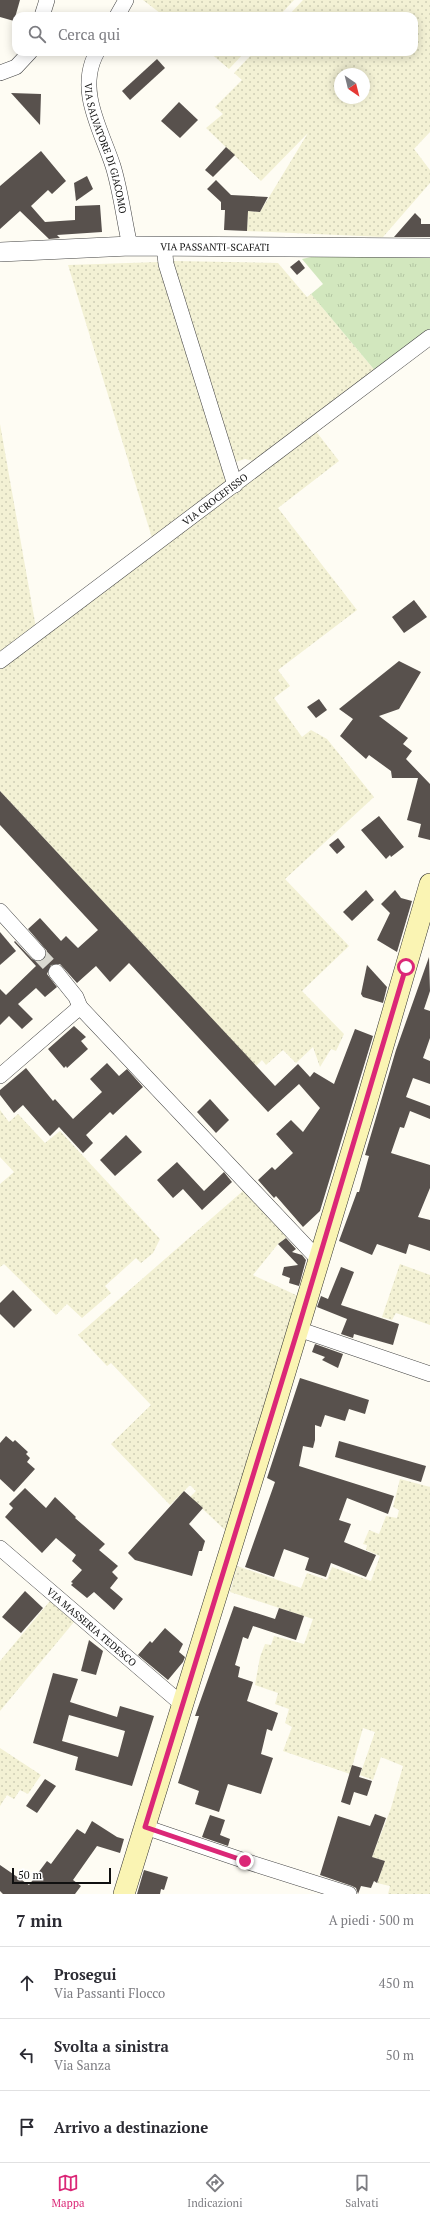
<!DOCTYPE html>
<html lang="it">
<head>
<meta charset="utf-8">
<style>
	body { margin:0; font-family:"PT Serif",serif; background:#f2f2f3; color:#2b2b33 }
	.compass { position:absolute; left:334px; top:68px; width:36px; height:36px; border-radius:50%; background:#fff; box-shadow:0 2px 10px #0003; rotate:145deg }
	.scale { position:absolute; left:12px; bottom:10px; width:99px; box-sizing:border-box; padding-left:4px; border:2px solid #101010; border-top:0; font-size:11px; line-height:14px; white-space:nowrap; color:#101010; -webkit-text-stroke:3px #fff; paint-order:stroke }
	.stop { position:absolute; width:12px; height:12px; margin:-9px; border:3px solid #db2777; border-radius:50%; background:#fff }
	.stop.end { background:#db2777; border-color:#fff; box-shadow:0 1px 4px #0008 }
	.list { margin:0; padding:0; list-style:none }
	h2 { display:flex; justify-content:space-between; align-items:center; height:52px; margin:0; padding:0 16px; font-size:17px }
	h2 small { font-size:13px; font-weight:400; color:#7c7c81 }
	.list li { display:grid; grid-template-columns:26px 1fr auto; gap:12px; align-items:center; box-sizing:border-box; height:72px; padding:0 16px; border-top:1px solid #e1e1e2 }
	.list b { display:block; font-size:15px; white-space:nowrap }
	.list p { margin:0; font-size:13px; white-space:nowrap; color:#7c7c81 }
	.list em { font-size:13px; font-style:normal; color:#7c7c81 }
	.icon { flex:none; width:22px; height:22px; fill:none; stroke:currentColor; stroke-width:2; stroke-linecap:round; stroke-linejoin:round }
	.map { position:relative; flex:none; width:430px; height:1894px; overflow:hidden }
	.search { position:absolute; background:#fff; box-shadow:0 2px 10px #0003; left:12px; right:12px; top:12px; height:44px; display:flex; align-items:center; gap:10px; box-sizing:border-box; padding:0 14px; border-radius:12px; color:#7c7c81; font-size:15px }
	.sheet { height:268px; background:#fff }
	nav { display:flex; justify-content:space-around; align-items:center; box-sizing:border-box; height:56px; border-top:1px solid #e1e1e2; background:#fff; font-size:11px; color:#7c7c81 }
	nav a { display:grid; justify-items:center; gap:2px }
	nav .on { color:#db2777 }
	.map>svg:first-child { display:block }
</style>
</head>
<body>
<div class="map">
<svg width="430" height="1894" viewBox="0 0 430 1894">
	<defs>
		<pattern id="farmland-dots" width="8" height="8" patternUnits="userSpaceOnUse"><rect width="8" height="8" fill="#f3f1d4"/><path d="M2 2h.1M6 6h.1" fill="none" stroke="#cfceb5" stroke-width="1.8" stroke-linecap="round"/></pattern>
		<pattern id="grass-tufts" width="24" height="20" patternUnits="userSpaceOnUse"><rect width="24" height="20" fill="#d2e7be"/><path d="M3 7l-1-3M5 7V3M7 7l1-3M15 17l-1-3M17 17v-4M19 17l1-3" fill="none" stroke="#b3c5a2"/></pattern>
	</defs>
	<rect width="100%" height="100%" fill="#fefcf3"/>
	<g fill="url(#farmland-dots)" fill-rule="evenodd">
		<path d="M 143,0 L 294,0 L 279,16 L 164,16 Z"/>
		<path d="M 303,0 L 430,0 L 430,132 L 414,149 L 430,170 L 430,183 L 383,237 L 247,231 L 248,211 L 260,212 L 308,133 L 261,181 L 206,128 L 223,114 L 215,107 L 242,80 L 234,73 L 254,52 L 414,52 L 414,16 L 288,16 ZM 340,74 L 364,74 L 364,98 L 340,98 Z"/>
		<path d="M 209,52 L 245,52 L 229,69 Z"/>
		<path d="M 172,261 L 278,263 L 307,297 L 311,294 L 377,373 L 253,461 L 245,459 L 232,463 Z"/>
		<path d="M 159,262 L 228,485 L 153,541 L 68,265 Z"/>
		<path d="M 0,424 L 36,628 L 0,654 Z"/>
		<path d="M 315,430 L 339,461 L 278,508 L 357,610 L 278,670 L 290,686 L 274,698 L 302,737 L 311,730 L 327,739 L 374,797 L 285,879 L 349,946 L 302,991 L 344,1034 L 336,1051 L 331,1049 L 320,1067 L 313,1047 L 296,1063 L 283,1050 L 266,1065 L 262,1060 L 256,1066 L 0,791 L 0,669 Z"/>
		<path d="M 0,1110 L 9,1122 L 18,1114 L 45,1143 L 60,1131 L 160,1239 L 153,1253 L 141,1263 L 136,1258 L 105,1286 L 111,1293 L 82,1318 L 67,1304 L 56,1315 L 4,1264 L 0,1267 L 0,1184 L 14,1172 L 0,1157 Z"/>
		<path d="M 244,1190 L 289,1235 L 278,1244 L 253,1275 L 298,1296 L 226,1531 L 190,1497 L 196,1491 L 190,1485 L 170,1505 L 111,1444 L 151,1405 L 111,1363 L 107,1366 L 78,1335 Z"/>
		<path d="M 400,1264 L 430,1275 L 430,1325 L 396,1313 L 392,1320 L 382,1317 Z"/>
		<path d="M 400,1479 L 430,1487 L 430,1894 L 388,1894 L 390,1886 L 377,1883 L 385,1861 L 372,1857 L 391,1808 L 403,1766 L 381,1757 L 373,1780 L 360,1775 L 375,1732 L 363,1728 L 350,1774 L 283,1751 L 292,1727 L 285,1723 L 289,1709 L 275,1704 L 278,1693 L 255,1685 L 260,1657 L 265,1644 L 271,1645 L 274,1636 L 304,1644 L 313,1619 L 230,1592 L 237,1566 L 301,1588 L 307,1573 L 327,1580 L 332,1567 L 371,1581 L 380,1556 L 366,1550 L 367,1545 L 363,1544 L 369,1530 L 379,1534 L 386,1516 L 397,1518 L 399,1510 L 393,1507 Z"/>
		<path d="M 50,1601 L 74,1622 L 0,1711 L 0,1661 Z"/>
		<path d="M 0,1748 L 41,1775 L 28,1794 L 20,1790 L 14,1799 L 7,1795 L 0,1806 Z"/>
	</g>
	<path fill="url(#grass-tufts)" d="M 325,254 L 430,257 L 430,331 L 377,373 L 311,294 L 323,284 L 302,259 Z"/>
	<g fill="#58514d" fill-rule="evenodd">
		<path d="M 0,0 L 20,0 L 14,21 L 0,17 Z"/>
		<path d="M 157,59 L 165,68 L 130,100 L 122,91 Z"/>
		<path d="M 11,93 L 41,94 L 40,125 Z"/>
		<path d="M 179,102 L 198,120 L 180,138 L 161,121 Z"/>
		<path d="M 226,147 L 235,155 L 213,177 L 205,170 Z"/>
		<path d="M 41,151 L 66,181 L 52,194 L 48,190 L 31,206 L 45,222 L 75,220 L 75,206 L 100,205 L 102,232 L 57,235 L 60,238 L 49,239 L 20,211 L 0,229 L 0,186 Z"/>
		<path d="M 87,176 L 93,189 L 76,201 L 74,183 Z"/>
		<path d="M 216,180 L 231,195 L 268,197 L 260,212 L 248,211 L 247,231 L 224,230 L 225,210 L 221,210 L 221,202 L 207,189 Z"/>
		<path d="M 415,213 L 421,219 L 421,224 L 430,224 L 430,237 L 394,237 Z"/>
		<path d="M 299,260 L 305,268 L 297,275 L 290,267 Z"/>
		<path d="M 414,600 L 427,617 L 404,633 L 392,617 Z"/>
		<path d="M 399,661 L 421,672 L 399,709 L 379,716 L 408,738 L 403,744 L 412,751 L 406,759 L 430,784 L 430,840 L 418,837 L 421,824 L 407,820 L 418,778 L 392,778 L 391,771 L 369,755 L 366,759 L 340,736 L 353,719 L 339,709 Z"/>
		<path d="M 319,699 L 327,710 L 316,718 L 307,707 Z"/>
		<path d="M 0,791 L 275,1086 L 298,1064 L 310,1077 L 314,1072 L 334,1084 L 355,1029 L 373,1036 L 320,1211 L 303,1227 L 276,1196 L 274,1198 L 258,1180 L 272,1167 L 275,1170 L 293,1153 L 276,1134 L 291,1120 L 303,1132 L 320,1108 L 299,1084 L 268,1112 L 129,963 L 110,982 L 96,966 L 77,983 L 60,964 L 51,965 L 47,974 L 57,987 L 45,997 L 36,988 L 18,1004 L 33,1019 L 22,1029 L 9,1016 L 0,1025 L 0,989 L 6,995 L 36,966 L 14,942 L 15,941 L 32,959 L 40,962 L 44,959 L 47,951 L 28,929 L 40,918 L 61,941 L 66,936 L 78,948 L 98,930 L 0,825 Z"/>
		<path d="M 379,816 L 404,847 L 391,857 L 390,855 L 386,859 L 361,830 Z"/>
		<path d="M 338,838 L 345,847 L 337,854 L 329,845 Z"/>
		<path d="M 366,890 L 374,900 L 352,921 L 343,912 Z"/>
		<path d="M 395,890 L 401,898 L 412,901 L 397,952 L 377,940 L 390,913 L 381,904 Z"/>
		<path d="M 0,932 L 16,951 L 0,965 Z"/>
		<path d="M 429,957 L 430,991 L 424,1009 L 430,1011 L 430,1038 L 423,1058 L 430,1061 L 430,1084 L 413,1078 L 406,1097 L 430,1106 L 430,1119 L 410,1111 L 404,1128 L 400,1127 L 391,1153 L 430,1165 L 430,1188 L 418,1217 L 430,1220 L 430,1251 L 409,1244 L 406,1254 L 377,1244 L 372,1255 L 339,1241 L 357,1192 L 359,1192 L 369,1156 L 365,1155 L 396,1050 Z"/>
		<path d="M 367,965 L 387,987 L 383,1003 L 363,997 L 361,994 Z"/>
		<path d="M 74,1026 L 86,1037 L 81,1041 L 88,1049 L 67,1068 L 66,1066 L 64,1068 L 48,1049 Z"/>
		<path d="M 107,1063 L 119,1076 L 127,1069 L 143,1087 L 113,1115 L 110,1112 L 86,1135 L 93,1143 L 83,1153 L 59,1127 L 50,1136 L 23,1105 L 14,1113 L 0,1095 L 0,1090 L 26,1068 L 53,1101 L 55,1099 L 73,1119 L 102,1092 L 90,1079 Z"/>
		<path d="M 210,1099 L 229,1120 L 216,1133 L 197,1112 Z"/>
		<path d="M 126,1135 L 142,1152 L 115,1176 L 100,1160 Z"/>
		<path d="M 177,1162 L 204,1191 L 224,1172 L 232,1182 L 202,1210 L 183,1189 L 173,1198 L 157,1180 Z"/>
		<path d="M 286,1238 L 296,1249 L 292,1252 L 302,1255 L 306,1260 L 299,1286 L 289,1283 L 290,1278 L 282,1275 L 284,1267 L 298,1265 L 278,1244 Z"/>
		<path d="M 341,1267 L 354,1272 L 341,1305 L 399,1324 L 393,1345 L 354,1334 L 353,1338 L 341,1334 L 347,1319 L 317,1307 L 321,1296 L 328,1299 Z"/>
		<path d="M 13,1290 L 32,1310 L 14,1328 L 0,1314 L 0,1303 Z"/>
		<path d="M 315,1344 L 343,1354 L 338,1368 L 322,1360 L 325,1357 L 312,1352 Z"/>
		<path d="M 300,1378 L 369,1400 L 365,1414 L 349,1409 L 345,1421 L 325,1415 L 321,1427 L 315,1425 L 315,1440 L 313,1448 L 303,1446 L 299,1466 L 394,1496 L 388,1514 L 347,1498 L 339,1520 L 351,1524 L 344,1542 L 376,1555 L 366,1577 L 331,1563 L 326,1577 L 305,1570 L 309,1558 L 284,1549 L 274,1577 L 245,1567 L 275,1482 L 267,1478 Z"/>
		<path d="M 6,1436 L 13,1442 L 15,1440 L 28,1452 L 26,1454 L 30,1458 L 27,1462 L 35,1469 L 14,1492 L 0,1479 L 0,1443 Z"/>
		<path d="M 339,1441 L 426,1466 L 421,1482 L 335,1457 Z"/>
		<path d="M 25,1488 L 46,1508 L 55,1497 L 76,1517 L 75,1518 L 105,1544 L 99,1550 L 118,1566 L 112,1572 L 118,1578 L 110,1588 L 123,1599 L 114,1610 L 94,1592 L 87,1598 L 71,1585 L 73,1583 L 71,1582 L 82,1570 L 72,1561 L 76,1555 L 56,1538 L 42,1553 L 5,1517 L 13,1508 L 9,1504 Z"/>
		<path d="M 184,1491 L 203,1508 L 189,1524 L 205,1541 L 202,1551 L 199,1551 L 192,1576 L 135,1560 L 128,1553 Z"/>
		<path d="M 25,1591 L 43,1608 L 21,1633 L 2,1617 Z"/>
		<path d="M 234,1606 L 275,1619 L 279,1608 L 304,1616 L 296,1640 L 253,1626 L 248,1639 L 243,1637 L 235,1665 L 240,1667 L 238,1677 L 253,1682 L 247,1701 L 278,1713 L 272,1731 L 267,1729 L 261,1754 L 273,1758 L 261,1794 L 228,1784 L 219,1812 L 195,1804 L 199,1791 L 178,1783 L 199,1716 L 195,1716 Z"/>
		<path d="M 165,1628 L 183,1644 L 179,1652 L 185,1657 L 183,1662 L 168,1680 L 138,1655 L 150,1641 L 152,1643 Z"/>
		<path d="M 89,1640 L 103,1651 L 96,1675 L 81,1671 Z"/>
		<path d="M 53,1673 L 78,1679 L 70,1702 L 117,1717 L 120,1706 L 154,1716 L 132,1786 L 75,1770 L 78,1757 L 33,1743 ZM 69,1715 L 125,1731 L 118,1757 L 62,1741 Z"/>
		<path d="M 352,1765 L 362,1768 L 359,1777 L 372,1781 L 367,1796 L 354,1792 L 350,1805 L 341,1802 Z"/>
		<path d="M 45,1779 L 56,1786 L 37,1813 L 26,1806 Z"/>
		<path d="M 375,1814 L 386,1818 L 372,1857 L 385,1861 L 377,1883 L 374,1881 L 371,1888 L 361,1886 L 358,1894 L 356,1888 L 352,1886 L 320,1875 L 338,1816 L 370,1826 Z"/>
		<path d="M 210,1815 L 225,1820 L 220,1835 L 230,1839 L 228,1846 L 202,1837 Z"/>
		<path d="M 92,1821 L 117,1837 L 124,1839 L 120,1853 L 97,1846 L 73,1880 L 81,1886 L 75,1894 L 3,1894 L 0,1891 L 0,1865 L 29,1885 L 47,1861 L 51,1864 L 77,1829 L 85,1834 Z"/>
		<path d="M 144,1870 L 168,1877 L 164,1890 L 161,1889 L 160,1894 L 137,1894 Z"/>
	</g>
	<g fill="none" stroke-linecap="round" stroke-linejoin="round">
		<path stroke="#dad9d1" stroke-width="15" stroke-dasharray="15 8" stroke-linecap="butt" d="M 38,953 L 56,972"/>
		<g stroke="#434343" stroke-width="16">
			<g id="minor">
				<path d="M 42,16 L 47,0"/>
				<path d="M 117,16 L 126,0"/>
				<path id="s1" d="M 97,52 C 76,90 101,129 113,166 C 121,192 124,220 130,246"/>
				<path d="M 0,73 L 16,67 L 30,52"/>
				<path d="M 164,246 L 166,264 L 235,485"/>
				<path id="s2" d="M 0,661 L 430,337"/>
				<path d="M 0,911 L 38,953"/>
				<path d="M 56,972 L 76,997 L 80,1007"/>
				<path d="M 0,1076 L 80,1007 L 319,1260"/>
				<path d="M 298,1329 L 430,1374"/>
				<path id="s3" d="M 0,1548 L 184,1706"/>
				<path d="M 145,1827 L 245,1861 L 349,1894"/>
			</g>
		</g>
		<g stroke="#434343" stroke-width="20">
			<g id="tertiary">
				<path id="s4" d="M 0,252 L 130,246 L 430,248"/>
			</g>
		</g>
		<g stroke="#323232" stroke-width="22">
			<path id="secondary" d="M 124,1894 L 273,1412 L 367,1101 L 430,884"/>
		</g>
		<use href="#minor" stroke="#fff" stroke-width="15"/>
		<use href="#tertiary" stroke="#fff" stroke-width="19"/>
		<use href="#secondary" stroke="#faf4b3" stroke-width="21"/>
	</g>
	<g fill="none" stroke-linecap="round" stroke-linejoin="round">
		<path stroke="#db2777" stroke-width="5" d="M 245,1861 L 145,1827 L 298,1329 L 406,967"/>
	</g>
	<g text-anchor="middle" stroke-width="4" stroke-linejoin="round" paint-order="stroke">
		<g font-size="10" fill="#101010" stroke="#fff">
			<text dy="4" stroke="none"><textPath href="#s1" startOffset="100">VIA SALVATORE DI GIACOMO</textPath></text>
			<text dy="4" stroke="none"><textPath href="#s4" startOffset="215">VIA PASSANTI-SCAFATI</textPath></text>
			<text dy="4" stroke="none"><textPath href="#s2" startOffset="269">VIA CROCEFISSO</textPath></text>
			<text dy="4" stroke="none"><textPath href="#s3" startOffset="121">VIA MASSERIA TEDESCO</textPath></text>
		</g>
	</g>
</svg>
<svg class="compass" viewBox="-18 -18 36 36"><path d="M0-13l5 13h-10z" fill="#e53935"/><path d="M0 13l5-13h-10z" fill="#7c7c81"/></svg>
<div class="scale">50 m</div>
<div class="stop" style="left:406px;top:967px"></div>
<div class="stop end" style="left:245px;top:1861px"></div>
<div class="search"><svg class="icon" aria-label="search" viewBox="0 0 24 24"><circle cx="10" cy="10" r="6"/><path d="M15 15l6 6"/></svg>Cerca qui</div>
</div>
<section class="sheet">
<h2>7 min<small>A piedi · 500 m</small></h2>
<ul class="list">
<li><svg class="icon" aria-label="ahead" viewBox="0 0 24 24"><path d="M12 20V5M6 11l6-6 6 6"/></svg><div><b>Prosegui</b><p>Via Passanti Flocco</p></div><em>450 m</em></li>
<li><svg class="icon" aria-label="left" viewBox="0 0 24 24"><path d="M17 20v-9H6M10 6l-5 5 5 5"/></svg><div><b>Svolta a sinistra</b><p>Via Sanza</p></div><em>50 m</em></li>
<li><svg class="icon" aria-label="arrive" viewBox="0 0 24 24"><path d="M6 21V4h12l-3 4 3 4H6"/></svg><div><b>Arrivo a destinazione</b></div></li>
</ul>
</section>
<nav>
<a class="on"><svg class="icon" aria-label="map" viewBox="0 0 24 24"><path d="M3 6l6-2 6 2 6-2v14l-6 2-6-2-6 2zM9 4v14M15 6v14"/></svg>Mappa</a>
<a><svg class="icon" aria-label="directions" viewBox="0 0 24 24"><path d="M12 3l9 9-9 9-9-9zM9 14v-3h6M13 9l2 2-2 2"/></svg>Indicazioni</a>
<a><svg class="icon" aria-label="saved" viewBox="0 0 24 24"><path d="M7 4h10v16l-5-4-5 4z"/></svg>Salvati</a>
</nav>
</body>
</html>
